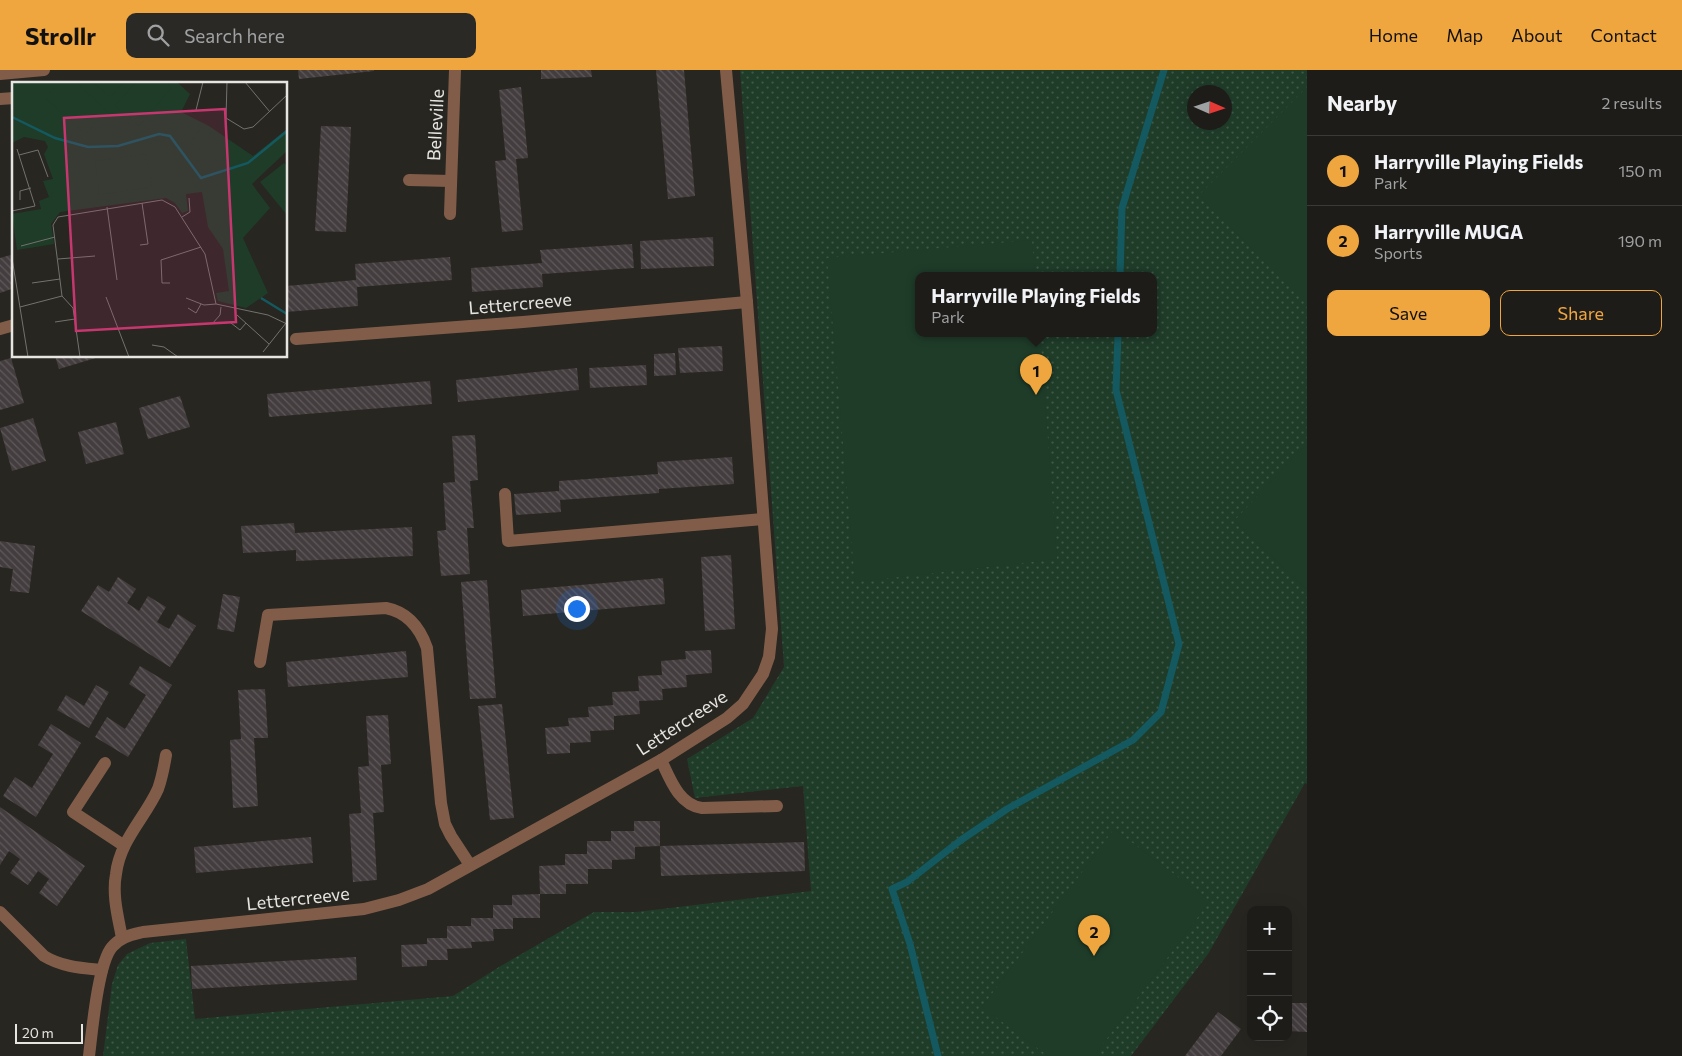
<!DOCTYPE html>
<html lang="en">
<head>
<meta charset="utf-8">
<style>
	body { margin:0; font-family:Commissioner,sans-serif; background:#2a2926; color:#f1f3f6 }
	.controls { position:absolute; right:15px; bottom:15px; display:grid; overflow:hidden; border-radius:10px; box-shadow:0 5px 20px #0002 }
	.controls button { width:45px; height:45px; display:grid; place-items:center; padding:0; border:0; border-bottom:1px solid #3b3a38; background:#1d1c19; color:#f1f3f6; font:25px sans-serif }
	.compass { position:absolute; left:1187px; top:15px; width:45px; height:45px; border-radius:50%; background:#1d1c19; box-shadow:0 5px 20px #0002; rotate:93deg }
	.scale { position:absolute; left:15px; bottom:12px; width:68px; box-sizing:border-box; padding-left:5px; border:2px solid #e6e5e1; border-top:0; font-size:14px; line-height:18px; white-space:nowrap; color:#e6e5e1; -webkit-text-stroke:4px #272621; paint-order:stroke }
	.you { position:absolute; left:576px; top:538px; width:18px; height:18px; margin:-12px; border:4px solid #fff; border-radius:50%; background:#1a73e8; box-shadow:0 0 0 8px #1a73e833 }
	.badge { display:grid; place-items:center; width:32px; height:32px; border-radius:50%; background:#f0a63f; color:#111; font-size:16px; font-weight:700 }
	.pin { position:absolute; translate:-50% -41px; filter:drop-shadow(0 1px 2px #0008) }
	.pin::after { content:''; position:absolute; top:26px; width:18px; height:15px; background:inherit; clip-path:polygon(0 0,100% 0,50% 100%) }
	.popup { position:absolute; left:915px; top:202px; width:242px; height:65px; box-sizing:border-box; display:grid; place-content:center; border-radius:10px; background:#1d1c19; filter:drop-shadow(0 1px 4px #0005); font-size:16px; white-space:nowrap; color:#a0a1a2 }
	.popup b { font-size:19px; color:#f1f3f6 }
	.popup::after { content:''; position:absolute; left:50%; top:100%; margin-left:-10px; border:10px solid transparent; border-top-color:#1d1c19 }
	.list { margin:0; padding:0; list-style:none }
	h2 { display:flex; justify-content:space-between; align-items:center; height:65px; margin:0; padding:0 20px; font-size:21px }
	h2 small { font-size:16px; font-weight:400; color:#a0a1a2 }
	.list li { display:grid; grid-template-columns:32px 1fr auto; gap:15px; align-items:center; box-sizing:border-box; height:70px; padding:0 20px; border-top:1px solid #3b3a38 }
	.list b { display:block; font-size:19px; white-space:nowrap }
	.list p { margin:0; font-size:16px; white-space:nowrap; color:#a0a1a2 }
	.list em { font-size:16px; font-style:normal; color:#a0a1a2 }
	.actions { display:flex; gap:10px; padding:15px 20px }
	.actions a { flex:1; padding:11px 0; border:1px solid #f0a63f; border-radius:10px; text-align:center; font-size:18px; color:#f0a63f }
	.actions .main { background:#f0a63f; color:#111 }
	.icon { flex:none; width:28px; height:28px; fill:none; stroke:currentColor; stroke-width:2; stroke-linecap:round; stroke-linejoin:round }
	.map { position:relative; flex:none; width:1307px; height:986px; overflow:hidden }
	header { display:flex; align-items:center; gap:30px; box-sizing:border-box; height:70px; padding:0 25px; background:#f0a63f; color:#111 }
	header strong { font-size:24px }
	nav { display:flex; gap:28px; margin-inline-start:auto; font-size:18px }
	.search { width:350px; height:45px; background:#2a2926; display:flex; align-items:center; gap:12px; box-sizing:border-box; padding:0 18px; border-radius:10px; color:#a0a1a2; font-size:19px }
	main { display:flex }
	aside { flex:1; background:#1d1c19 }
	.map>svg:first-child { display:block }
</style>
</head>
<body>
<header>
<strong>Strollr</strong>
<div class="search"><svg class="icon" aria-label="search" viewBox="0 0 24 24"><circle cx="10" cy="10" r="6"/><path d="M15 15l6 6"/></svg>Search here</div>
<nav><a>Home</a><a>Map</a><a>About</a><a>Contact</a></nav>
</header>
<main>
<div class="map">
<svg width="1307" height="986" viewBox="0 0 1307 986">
	<defs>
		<pattern id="grass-dots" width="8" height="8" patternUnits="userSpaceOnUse" patternTransform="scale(1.25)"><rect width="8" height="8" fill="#1f3c29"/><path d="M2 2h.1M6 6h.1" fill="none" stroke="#405848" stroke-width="1.8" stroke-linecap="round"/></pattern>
		<pattern id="building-back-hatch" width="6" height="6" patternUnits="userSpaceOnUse" patternTransform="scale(1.25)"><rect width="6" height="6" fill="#443d3f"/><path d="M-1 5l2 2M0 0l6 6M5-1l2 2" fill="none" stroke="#5f595a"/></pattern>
	</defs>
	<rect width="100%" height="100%" fill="#272621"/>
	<path fill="url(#grass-dots)" fill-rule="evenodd" d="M 740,0 L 1307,0 L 1307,714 L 1305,713 L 1208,884 L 1131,986 L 103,986 L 112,914 L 118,895 L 127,884 L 150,873 L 186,869 L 195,949 L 453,926 L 499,897 L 594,842 L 636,842 L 811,821 L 803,716 L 695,728 L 687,689 L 753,648 L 784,597 ZM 1194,22 L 1224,22 L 1224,52 L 1194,52 ZM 918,206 L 1154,206 L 1154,264 L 918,264 Z"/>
	<g fill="#1f3c29">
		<path d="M 1307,17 L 1307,234 L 1199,125 Z"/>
		<path d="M 1032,170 L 1035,206 L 918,206 L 918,264 L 1040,264 L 1057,489 L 855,512 L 827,188 Z"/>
		<path d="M 1307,373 L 1307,520 L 1234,451 Z"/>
		<path d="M 1114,759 L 1210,831 L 1094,986 L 1048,986 L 982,937 Z"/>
	</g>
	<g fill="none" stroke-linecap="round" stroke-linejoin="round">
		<g stroke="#14595f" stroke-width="7">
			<path d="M 1120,206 L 1122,138 L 1164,0"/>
			<path d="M 938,986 L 910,874 L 892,819 L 907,812 L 961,770 L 1007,739 L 1133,670 L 1161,642 L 1179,574 L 1116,320 L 1118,264"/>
		</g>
	</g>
	<g fill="url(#building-back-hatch)">
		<path d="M 298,0 L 374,0 L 374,1 L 299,9 Z"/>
		<path d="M 541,0 L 591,0 L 592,7 L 541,9 Z"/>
		<path d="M 656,0 L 684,0 L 695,126 L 668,129 Z"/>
		<path d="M 521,17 L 528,88 L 516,89 L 523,160 L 502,162 L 495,91 L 506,90 L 499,20 Z"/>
		<path d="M 321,56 L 351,57 L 346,162 L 315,161 Z"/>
		<path d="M 713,167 L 714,196 L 641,199 L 640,171 Z"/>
		<path d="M 632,174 L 634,198 L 542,204 L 543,217 L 472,222 L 471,198 L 542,193 L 540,180 Z"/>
		<path d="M 14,184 L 14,218 L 0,223 L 0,188 Z"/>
		<path d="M 450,187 L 452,210 L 357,217 L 358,236 L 286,242 L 286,216 L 356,210 L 355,194 Z"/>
		<path d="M 722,276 L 723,301 L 680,303 L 678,278 Z"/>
		<path d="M 675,283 L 676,305 L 654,306 L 654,284 Z"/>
		<path d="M 55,286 L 99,286 L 99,287 L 59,299 Z"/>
		<path d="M 11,288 L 24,333 L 0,340 L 0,291 Z"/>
		<path d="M 646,295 L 647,315 L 590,318 L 589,298 Z"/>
		<path d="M 577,298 L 579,320 L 458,332 L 456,310 Z"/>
		<path d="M 430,311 L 432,334 L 269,347 L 267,324 Z"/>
		<path d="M 180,326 L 190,357 L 148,369 L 139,338 Z"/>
		<path d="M 33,348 L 46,391 L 12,401 L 0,358 Z"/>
		<path d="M 116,352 L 124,384 L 86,394 L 78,362 Z"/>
		<path d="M 475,365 L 478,410 L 470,411 L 474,458 L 467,458 L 470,504 L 441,506 L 437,461 L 446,460 L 443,413 L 455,412 L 452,366 Z"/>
		<path d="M 732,387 L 734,414 L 659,419 L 659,423 L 560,430 L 561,442 L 516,445 L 514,424 L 559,421 L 559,411 L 658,404 L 657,392 Z"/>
		<path d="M 294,453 L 295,463 L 412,457 L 413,486 L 296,491 L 296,480 L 243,483 L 241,456 Z"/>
		<path d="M 0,471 L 35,476 L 29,523 L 10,521 L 13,499 L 0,497 Z"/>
		<path d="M 731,485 L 735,559 L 705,561 L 701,487 Z"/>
		<path d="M 118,507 L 136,519 L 127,533 L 139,541 L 148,526 L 166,537 L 157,552 L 169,559 L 178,544 L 196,556 L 170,597 L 81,541 L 98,515 L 109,522 Z"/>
		<path d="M 663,508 L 665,534 L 523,546 L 521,520 Z"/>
		<path d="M 487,510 L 496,628 L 470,629 L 461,512 Z"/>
		<path d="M 223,524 L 240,527 L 234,562 L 217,559 Z"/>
		<path d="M 711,580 L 712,603 L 686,605 L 687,617 L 662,619 L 663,630 L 639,631 L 640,644 L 614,646 L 614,660 L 590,661 L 591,672 L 570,673 L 570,683 L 547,684 L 545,658 L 569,656 L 568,648 L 589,647 L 588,637 L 613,635 L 612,622 L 639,621 L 638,606 L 662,605 L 661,591 L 686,589 L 685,581 Z"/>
		<path d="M 406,581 L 408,607 L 288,617 L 286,592 Z"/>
		<path d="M 140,596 L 172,615 L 128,687 L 95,667 L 107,647 L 125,659 L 146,625 L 129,614 Z"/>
		<path d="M 96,615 L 109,622 L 89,658 L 57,640 L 66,625 L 84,636 Z"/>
		<path d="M 265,619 L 268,668 L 254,668 L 258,736 L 233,738 L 230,670 L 241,669 L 238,620 Z"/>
		<path d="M 502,634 L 514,748 L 490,750 L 478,636 Z"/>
		<path d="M 388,645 L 391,694 L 381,695 L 384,742 L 373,743 L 377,810 L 353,812 L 349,744 L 361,743 L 358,697 L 369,696 L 366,646 Z"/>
		<path d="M 51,654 L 81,673 L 36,747 L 3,726 L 15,707 L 32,718 L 53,684 L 38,675 Z"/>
		<path d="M 0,737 L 85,796 L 57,836 L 39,823 L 49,809 L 38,801 L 28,815 L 10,803 L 20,789 L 9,781 L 0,795 Z"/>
		<path d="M 634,751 L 660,751 L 660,776 L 635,777 L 635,789 L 612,790 L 612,799 L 588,799 L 588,814 L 566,814 L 566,824 L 540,824 L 539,796 L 565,795 L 565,784 L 587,784 L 587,771 L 611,771 L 611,761 L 634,761 Z"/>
		<path d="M 311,767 L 313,793 L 196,803 L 194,777 Z"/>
		<path d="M 804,772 L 805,801 L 661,806 L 660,776 Z"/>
		<path d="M 540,824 L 540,848 L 513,848 L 513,859 L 493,859 L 494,871 L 471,872 L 472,878 L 447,879 L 448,890 L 427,890 L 427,896 L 402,897 L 401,875 L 427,874 L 427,868 L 447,868 L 447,856 L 471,856 L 471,848 L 493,848 L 493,835 L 512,835 L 512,825 Z"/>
		<path d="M 356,887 L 357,910 L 192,919 L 191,896 Z"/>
		<path d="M 1288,933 L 1307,933 L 1307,962 L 1288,961 Z"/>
		<path d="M 1218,942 L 1241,959 L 1221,986 L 1185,986 Z"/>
	</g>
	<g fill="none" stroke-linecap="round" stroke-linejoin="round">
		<g stroke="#815d49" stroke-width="12">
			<path d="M 0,4 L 44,0"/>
			<path d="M 0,29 L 14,28"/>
			<path d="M 409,110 L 451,111"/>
			<path d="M 450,144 L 455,0"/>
			<path d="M 0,259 L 14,255"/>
			<path d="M 296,269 L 523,252 L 747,232"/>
			<path d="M 505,424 L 508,471 L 763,449"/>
			<path d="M 260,592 L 268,545 L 386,538 C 407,542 420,558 427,578 L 441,733 L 445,754 L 451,766 L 470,795"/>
			<path d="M 661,690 C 670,709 679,735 702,738 L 777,736"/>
			<path d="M 105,693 L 73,742 L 123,775"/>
			<path d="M 0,842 L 44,886 C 62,897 82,898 102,900"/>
			<path d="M 122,868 C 118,847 112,825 116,804 C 120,770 145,748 158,719 C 162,708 164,697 166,685"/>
			<path d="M 89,986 C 92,962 98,893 112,877 C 120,867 131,865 143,862 L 364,839 L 399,830 L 428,819 L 661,690 L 727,648 L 743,634 L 763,604 L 769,587 L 772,559 L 747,232 L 726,0"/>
		</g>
	</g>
	<g text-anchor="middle" stroke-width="4.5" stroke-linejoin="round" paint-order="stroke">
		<g font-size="18" fill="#e6e5e1" stroke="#272621">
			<text transform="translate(436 55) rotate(-87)" y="6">Belleville</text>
			<text transform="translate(520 234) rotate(-5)" y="6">Lettercreeve</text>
			<text transform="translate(682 653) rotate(-33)" y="6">Lettercreeve</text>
			<text transform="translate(298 829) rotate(-6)" y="6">Lettercreeve</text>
		</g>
	</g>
	<g transform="translate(12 12)">
		<rect width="275" height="275" fill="#272621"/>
		<path d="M 0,0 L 165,0 L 178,12 L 169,30 L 197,44 L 241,74 L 275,47 L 275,69 L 240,102 L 258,126 L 231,156 L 256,211 L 234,226 L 206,219 L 204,211 L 217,209 L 211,167 L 196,145 L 190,110 L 174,112 L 176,129 L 170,131 L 163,121 L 154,116 L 48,130 L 39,142 L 42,162 L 5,168 L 0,132 L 29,127 L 27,119 L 37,115 L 31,99 L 41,97 L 32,72 L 36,65 L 33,59 L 12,55 L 0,61 Z" fill="#1f3c29"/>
		<path d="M 48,0 L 64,0 L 95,29 L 74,52 L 33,16 ZM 80,0 L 112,0 L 99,15 ZM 124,0 L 154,0 L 160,5 L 127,44 L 103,24 ZM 189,45 L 219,65 L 208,81 L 178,61 ZM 134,72 L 140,105 L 87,113 L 83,79 ZM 272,81 L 275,84 L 275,133 L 248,100 Z" fill="#1f3c29"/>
		<path fill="none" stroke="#14595f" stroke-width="2.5" d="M 0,35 L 43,56 L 76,65 L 106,64 L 147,52 L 158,54 L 189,96 L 236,81 L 275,49M 249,216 L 275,232"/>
		<path fill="none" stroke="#73726e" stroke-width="1" d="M 215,0 L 214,36 L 232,47 L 241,45 L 275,13M 233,0 L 258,30M 184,28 L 191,0M 7,73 L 26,68 L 36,95M 8,118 L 8,109 L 19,106M 95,125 L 105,198M 0,129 L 23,124 L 5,67M 170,135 L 178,130 L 177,116M 128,163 L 136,162 L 130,121M 9,164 L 43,155M 0,176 L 16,275M 46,177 L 83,174M 20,201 L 48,197M 158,201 L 150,201 L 149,178 L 189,165M 50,214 L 41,143 L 46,135 L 150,118 L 163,125 L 193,172 L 204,222M 50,214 L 61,226 L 68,275M 94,215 L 117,275M 174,216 L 192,223 L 204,222M 204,222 L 256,233 L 275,242M 8,225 L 50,214M 176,226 L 184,231 L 189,222M 225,233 L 257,262M 43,240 L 63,237M 219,241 L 228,248 L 234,241M 200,242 L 208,233 L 209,225M 140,263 L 152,265 L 166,275M 251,270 L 274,241"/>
		<path fill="#c7376f" fill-opacity="0.15" stroke="#c7376f" stroke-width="2.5" d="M 213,27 L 224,240 L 64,249 L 52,36 Z"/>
		<rect width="275" height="275" fill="none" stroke="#e6e5e1" stroke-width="2.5"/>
	</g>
</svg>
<div class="controls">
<button>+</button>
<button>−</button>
<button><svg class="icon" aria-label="locate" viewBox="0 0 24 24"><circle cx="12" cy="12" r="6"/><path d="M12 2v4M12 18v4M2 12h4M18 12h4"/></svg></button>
</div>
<svg class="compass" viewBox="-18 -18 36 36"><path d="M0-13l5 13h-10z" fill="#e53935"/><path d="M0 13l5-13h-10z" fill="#a0a1a2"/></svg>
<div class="scale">20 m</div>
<div class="you"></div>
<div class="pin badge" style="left:1036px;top:325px">1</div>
<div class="popup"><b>Harryville Playing Fields</b>Park</div>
<div class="pin badge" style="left:1094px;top:886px">2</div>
</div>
<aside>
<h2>Nearby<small>2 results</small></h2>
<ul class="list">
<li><span class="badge">1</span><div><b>Harryville Playing Fields</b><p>Park</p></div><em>150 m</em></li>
<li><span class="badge">2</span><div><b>Harryville MUGA</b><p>Sports</p></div><em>190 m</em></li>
</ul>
<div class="actions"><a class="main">Save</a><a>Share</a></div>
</aside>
</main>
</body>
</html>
